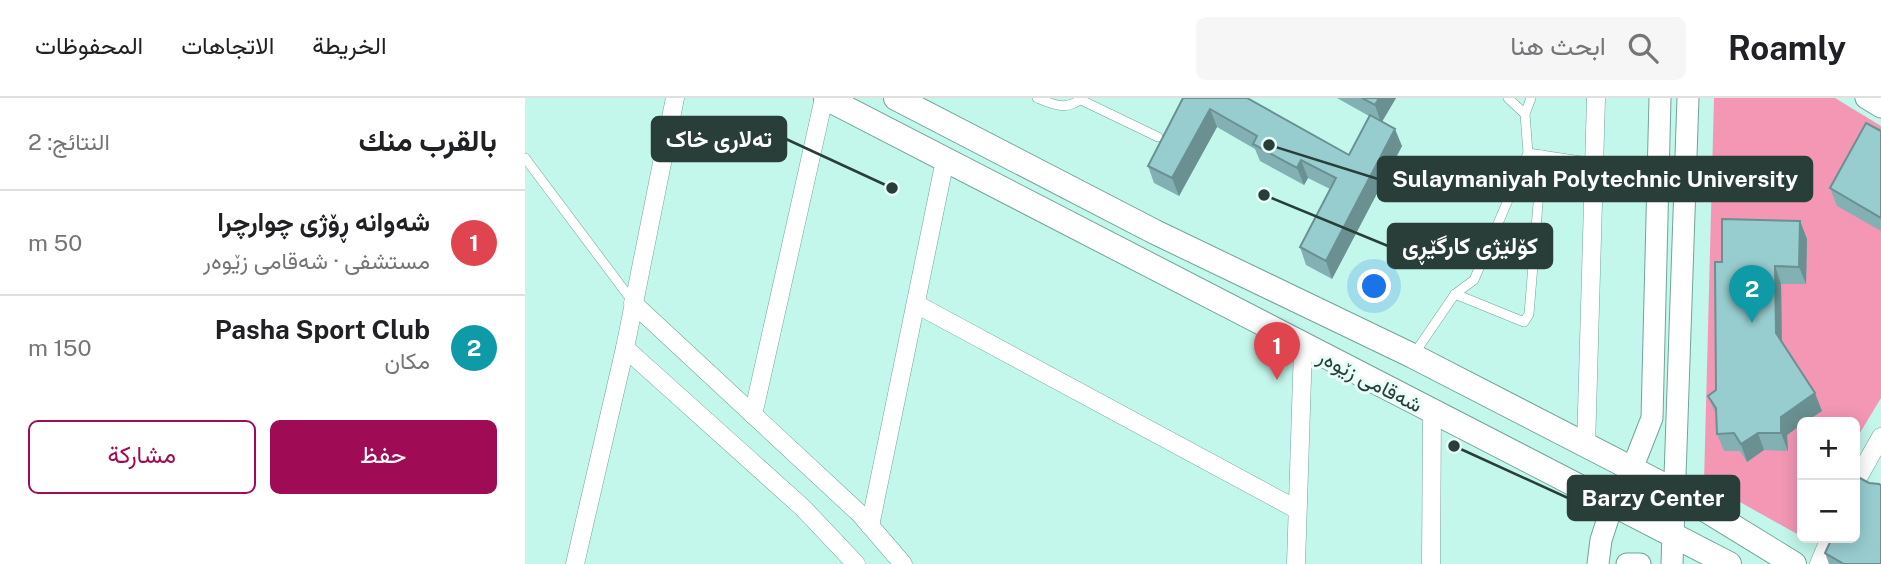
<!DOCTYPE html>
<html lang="ar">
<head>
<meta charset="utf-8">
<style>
	body { margin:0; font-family:"Public Sans",Vazirmatn,sans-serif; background:#f6f6f6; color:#202124; direction:rtl }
	.controls { position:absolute; right:21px; bottom:21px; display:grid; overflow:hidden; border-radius:10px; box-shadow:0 4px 18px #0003 }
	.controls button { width:63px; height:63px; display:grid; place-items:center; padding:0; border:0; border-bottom:2px solid #e0e0e0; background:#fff; color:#202124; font:35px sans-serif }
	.you { position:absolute; left:850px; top:189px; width:24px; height:24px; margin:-18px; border:5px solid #fff; border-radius:50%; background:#1a73e8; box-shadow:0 0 0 10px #1a73e833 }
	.badge { display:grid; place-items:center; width:46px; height:46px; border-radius:50%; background:#9f0b54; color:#fff; font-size:23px; font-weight:700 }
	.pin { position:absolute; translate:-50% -58px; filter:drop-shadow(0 2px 4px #0008) }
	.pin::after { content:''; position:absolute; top:37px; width:24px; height:21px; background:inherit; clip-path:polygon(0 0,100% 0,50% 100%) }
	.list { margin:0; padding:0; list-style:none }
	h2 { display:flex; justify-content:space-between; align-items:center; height:91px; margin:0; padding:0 28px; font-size:30px }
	h2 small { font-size:23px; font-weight:400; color:#757577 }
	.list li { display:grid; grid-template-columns:46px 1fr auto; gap:21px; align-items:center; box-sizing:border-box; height:105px; padding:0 28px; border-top:2px solid #e0e0e0 }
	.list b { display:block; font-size:26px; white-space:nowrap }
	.list p { margin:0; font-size:23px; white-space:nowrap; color:#757577 }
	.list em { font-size:23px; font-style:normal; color:#757577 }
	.actions { display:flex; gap:14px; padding:21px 28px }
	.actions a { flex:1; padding:16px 0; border:2px solid #9f0b54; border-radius:10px; text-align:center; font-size:24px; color:#9f0b54 }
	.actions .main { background:#9f0b54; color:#fff }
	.icon { flex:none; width:38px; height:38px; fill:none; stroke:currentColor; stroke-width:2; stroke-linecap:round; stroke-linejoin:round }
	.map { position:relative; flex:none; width:1356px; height:466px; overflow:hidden; direction:ltr }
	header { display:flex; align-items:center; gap:42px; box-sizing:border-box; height:98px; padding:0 35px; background:#fff; border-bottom:2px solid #e0e0e0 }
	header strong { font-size:33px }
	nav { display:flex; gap:38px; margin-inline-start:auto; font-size:24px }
	.search { width:490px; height:63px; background:#f6f6f6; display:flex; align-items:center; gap:18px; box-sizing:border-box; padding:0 24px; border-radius:10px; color:#757577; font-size:26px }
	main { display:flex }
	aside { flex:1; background:#fff }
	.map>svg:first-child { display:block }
</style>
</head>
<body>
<header>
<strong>Roamly</strong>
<div class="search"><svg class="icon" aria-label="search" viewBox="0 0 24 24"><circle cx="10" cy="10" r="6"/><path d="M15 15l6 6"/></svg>ابحث هنا</div>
<nav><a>الخريطة</a><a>الاتجاهات</a><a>المحفوظات</a></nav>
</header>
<main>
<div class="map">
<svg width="1356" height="466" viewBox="0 0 1356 466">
	<rect width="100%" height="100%" fill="#c3f7eb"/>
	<path fill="#f397b4" d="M 1189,0 L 1310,0 L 1356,28 L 1356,300 L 1330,343 L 1330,324 L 1277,324 L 1277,431 L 1274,437 L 1179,384 Z"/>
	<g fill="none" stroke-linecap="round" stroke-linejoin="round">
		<g stroke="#72a499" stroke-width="10">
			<g id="service">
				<path d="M 512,0 C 529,7 542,13 557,0"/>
				<path d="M 556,2 L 633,39"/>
				<path d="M 1000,16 L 1006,0"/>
				<path d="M 1003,55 L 1069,65"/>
				<path d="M 0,60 L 108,204"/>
				<path d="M 930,196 L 999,224 L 1004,216 L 1017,57"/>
				<path d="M 889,256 L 930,196 L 949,182 L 1003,55 L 1000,16 L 983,0"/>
			</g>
		</g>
		<g stroke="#72a499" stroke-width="19">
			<g id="minor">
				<path d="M 108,205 L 335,416 L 378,466"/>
				<path d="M 391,206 L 771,411"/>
				<path d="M 100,250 L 278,410 L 331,466"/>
				<path d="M 228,317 L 299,0"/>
				<path d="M 1061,349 L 1071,0"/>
				<path d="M 1330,385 L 1356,339"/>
				<path d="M 345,428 L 420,62"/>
				<path d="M 50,466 L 100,250 L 150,0"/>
				<path d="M 771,466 L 778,249"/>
				<path d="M 906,466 L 907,314"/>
				<path d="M 1294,466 L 1305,440"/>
			</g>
		</g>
		<g stroke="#72a499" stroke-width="23">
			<g id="tertiary">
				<path d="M 1341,0 L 1356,9"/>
				<path d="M 1073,466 L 1076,442 L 1088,405 L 1107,371 L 1127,320 L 1135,0"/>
				<path d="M 1102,466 L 1115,466"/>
				<path d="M 1147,466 L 1163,0"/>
			</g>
		</g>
		<g stroke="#72a499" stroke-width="26">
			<g id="secondary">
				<path d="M 301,0 L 1204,466"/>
				<path d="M 371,0 L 630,134 L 888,258 L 1150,393 L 1269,466"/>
			</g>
		</g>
		<use href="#service" stroke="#fff" stroke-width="9"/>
		<use href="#minor" stroke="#fff" stroke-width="18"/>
		<use href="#tertiary" stroke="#fff" stroke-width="21"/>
		<use href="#secondary" stroke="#fff" stroke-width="24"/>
	</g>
	<g fill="#83b0b3">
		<path d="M 658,0 L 824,57 L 844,18 L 812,0 L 871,0 L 857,24 L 877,48 L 807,181 L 781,167 L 775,149 L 805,91 L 783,80 L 779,87 L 735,63 L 730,51 L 692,29 L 654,98 L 629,85 L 623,68 Z"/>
		<path d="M 1356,33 L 1356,133 L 1312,108 L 1305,90 Z"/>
		<path d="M 1275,123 L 1282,141 L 1281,186 L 1256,186 L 1257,244 L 1297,313 L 1280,324 L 1277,324 L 1277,326 L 1262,337 L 1263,353 L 1239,352 L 1222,364 L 1215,353 L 1199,353 L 1192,336 L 1192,319 L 1183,298 L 1191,292 L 1197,164 Z"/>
		<path d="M 1300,455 L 1356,466 L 1304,466 Z"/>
	</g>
	<g fill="#6a9092">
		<path d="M 854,0 L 871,0 L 856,25 L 850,7 Z"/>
		<path d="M 685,11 L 692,29 L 654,98 L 647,80 Z"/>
		<path d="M 870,31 L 877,48 L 807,181 L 801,163 Z"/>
		<path d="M 776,62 L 783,80 L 779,87 L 772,70 Z"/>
		<path d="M 1275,123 L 1282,141 L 1281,186 L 1274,169 Z"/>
		<path d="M 1250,168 L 1256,186 L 1257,252 L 1251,235 Z"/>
		<path d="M 1290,295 L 1297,313 L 1280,324 L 1277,324 L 1277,326 L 1262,337 L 1263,353 L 1256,335 L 1256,319 Z"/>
		<path d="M 1233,335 L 1239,352 L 1222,364 L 1216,346 Z"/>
	</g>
	<g fill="#98cdd0" stroke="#6a9092" stroke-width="2">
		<path d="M 658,0 L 722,0 L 824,57 L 845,17 L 870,31 L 801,163 L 775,149 L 811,80 L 776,62 L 772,70 L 728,46 L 732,38 L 685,11 L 647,80 L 623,68 Z"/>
		<path d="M 837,0 L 854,0 L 850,7 Z"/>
		<path d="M 1341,25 L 1356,33 L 1356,120 L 1305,90 Z"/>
		<path d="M 1197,121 L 1275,123 L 1274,169 L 1250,168 L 1251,235 L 1290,295 L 1256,319 L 1256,335 L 1233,335 L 1216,346 L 1209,335 L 1192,336 L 1191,310 L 1183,298 L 1191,292 L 1190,164 L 1197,164 Z"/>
		<path d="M 1333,379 L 1344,385 L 1354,386 L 1356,387 L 1356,466 L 1319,466 L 1300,455 L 1307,440 L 1330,440 L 1330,386 Z"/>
	</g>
	<g text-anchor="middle" stroke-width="6" stroke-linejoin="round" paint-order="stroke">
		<g font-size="21" fill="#293e39" stroke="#e8fdf8">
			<text transform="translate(845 283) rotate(27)" y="7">شەقامی زێوەر</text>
		</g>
	</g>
	<path fill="none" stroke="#293e39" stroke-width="2.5" d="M367 90L261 41M744 47L853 81M739 97L863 148M929 348L1043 400"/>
	<g fill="#293e39" stroke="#e8fdf8" stroke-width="2.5">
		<circle cx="367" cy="90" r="7"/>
		<circle cx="744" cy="47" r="7"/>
		<circle cx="739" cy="97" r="7"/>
		<circle cx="929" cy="348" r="7"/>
	</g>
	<g fill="#293e39" stroke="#293e39" stroke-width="2.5">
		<rect x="127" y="19" width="134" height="44" rx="7"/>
		<rect x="853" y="59" width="434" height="44" rx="7"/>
		<rect x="863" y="126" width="164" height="44" rx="7"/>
		<rect x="1043" y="378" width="171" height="44" rx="7"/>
	</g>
	<g font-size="23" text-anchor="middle" font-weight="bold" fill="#fff">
		<text x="194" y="49">تەلاری خاک</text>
		<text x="1070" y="89">Sulaymaniyah Polytechnic University</text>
		<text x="945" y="156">کۆلێژی کارگێڕی</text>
		<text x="1128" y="408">Barzy Center</text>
	</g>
</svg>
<div class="controls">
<button>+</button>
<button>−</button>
</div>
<div class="you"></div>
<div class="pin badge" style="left:752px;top:282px;background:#e0444e">1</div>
<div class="pin badge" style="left:1227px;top:225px;background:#0f9aa8">2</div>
</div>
<aside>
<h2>بالقرب منك<small>النتائج: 2</small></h2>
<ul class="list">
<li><span class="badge" style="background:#e0444e">1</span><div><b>شەوانە ڕۆژی چوارچرا</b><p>مستشفى · شەقامی زێوەر</p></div><em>50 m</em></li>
<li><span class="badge" style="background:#0f9aa8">2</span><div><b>Pasha Sport Club</b><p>مكان</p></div><em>150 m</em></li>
</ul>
<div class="actions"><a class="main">حفظ</a><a>مشاركة</a></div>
</aside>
</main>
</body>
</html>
